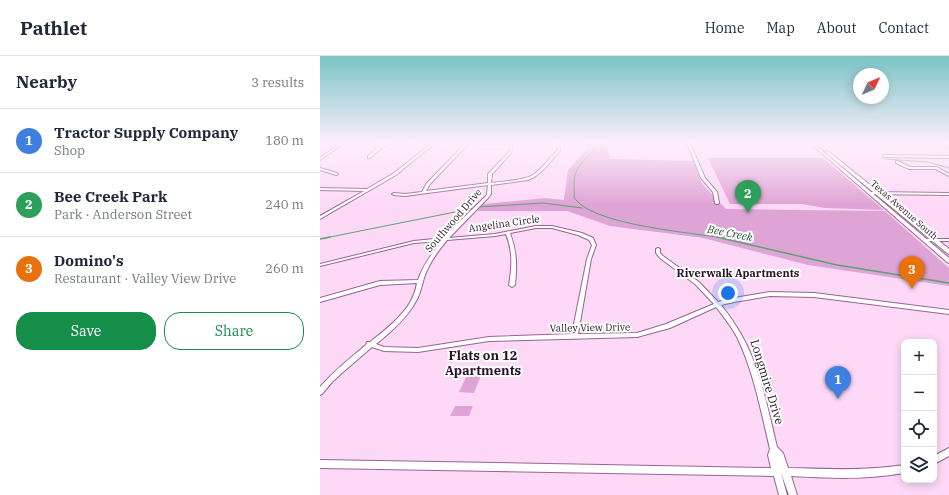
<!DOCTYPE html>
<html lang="en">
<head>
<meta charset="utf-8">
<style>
	body { margin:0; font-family:"IBM Plex Serif",serif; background:#f2f2f3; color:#1f2937 }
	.controls { position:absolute; right:12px; bottom:12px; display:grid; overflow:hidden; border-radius:8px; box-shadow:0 2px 10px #0003 }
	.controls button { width:36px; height:36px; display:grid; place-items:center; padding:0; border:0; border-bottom:1px solid #e0e1e3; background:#fff; color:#1f2937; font:20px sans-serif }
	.compass { position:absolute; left:533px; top:12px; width:36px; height:36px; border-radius:50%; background:#fff; box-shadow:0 2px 10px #0003; rotate:46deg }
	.you { position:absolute; left:408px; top:237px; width:14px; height:14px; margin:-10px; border:3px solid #fff; border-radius:50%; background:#1a73e8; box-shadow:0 0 0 6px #1a73e833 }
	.badge { display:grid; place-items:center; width:26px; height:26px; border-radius:50%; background:#158e49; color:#fff; font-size:13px; font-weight:700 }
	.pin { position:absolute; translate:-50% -33px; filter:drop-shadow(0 1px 2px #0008) }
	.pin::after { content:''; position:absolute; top:21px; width:14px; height:12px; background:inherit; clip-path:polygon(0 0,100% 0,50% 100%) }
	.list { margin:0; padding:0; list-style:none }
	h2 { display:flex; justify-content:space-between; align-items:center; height:52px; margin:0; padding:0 16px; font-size:17px }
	h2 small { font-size:13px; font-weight:400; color:#747a83 }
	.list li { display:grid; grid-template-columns:26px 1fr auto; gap:12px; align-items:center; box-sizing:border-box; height:64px; padding:0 16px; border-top:1px solid #e0e1e3 }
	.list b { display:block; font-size:15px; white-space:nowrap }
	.list p { margin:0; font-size:13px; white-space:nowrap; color:#747a83 }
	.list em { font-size:13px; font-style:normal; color:#747a83 }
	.actions { display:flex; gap:8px; padding:12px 16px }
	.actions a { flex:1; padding:9px 0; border:1px solid #158e49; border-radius:16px; text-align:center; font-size:14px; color:#158e49 }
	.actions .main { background:#158e49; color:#fff }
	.icon { flex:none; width:22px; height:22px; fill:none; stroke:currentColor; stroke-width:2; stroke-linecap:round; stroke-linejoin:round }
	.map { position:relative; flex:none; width:629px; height:439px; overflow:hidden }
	header { display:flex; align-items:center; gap:24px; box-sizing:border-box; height:56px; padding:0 20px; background:#fff; border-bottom:1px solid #e0e1e3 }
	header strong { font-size:19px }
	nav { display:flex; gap:22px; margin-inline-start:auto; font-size:14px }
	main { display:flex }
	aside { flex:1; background:#fff }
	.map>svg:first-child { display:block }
</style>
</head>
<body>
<header>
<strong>Pathlet</strong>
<nav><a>Home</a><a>Map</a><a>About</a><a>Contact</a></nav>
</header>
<main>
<aside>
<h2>Nearby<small>3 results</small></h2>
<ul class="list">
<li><span class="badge" style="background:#3f7fe0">1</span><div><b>Tractor Supply Company</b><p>Shop</p></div><em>180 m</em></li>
<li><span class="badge" style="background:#2e9e5b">2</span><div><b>Bee Creek Park</b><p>Park · Anderson Street</p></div><em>240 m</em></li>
<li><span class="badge" style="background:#e8710a">3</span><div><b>Domino's</b><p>Restaurant · Valley View Drive</p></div><em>260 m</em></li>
</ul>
<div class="actions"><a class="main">Save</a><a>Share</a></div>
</aside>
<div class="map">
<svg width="629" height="439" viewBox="0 0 629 439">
	<rect width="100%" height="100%" fill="#fdd9f7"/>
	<g fill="#dfa4d6">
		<path d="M 267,87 L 286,87 L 290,103 L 373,105 L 382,128 L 406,153 L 565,155 L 629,212 L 629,230 L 488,209 L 383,182 L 290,170 L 247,155 L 157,155 L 164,148 L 225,142 L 244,144 L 248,114 L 268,92 Z"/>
		<path d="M 388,102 L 503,102 L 564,154 L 505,152 L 482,148 L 410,148 Z"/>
		<path d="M 148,317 L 162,317 L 154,337 L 139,336 Z"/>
		<path d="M 135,350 L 153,350 L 149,360 L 130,360 Z"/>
	</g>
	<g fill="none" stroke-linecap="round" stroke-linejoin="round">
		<g stroke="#5ca272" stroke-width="1">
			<path d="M 274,87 L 274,94 C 268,101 257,110 255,119 C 253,125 255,133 254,141 C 270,169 370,176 402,182"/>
			<path d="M 565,103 L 608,106 L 629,112"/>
			<path d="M 158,151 L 223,147 L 262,152"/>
			<path d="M 5,182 L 155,152"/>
		</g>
		<g stroke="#5ca272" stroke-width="1.5">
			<path d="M 397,181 L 517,209 L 629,227"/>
			<path d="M 0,183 L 10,181"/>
		</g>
		<g stroke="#986491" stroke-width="2">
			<g id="minor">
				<path d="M 21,87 L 24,87 L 0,104 L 0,102 Z"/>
				<path d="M 66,87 L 70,87 L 60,93 L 50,102 L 48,102 L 48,100 L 58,91 Z"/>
				<path d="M 112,87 L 115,87 L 76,119 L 0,163 L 0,160 L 44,135 L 0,134 L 0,132 L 47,133 L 74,117 Z"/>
				<path d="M 146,87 L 149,87 L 110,128 L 106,135 L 168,127 L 168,118 L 189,96 L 191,87 L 193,87 L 191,97 L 172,118 L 171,127 C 180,126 204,124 211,120 C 222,114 229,102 238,94 L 237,87 L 239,87 L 240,95 C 230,105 222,119 208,124 L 171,129 L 171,138 L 168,142 L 129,182 L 175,178 L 216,170 L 232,170 L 262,177 L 273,182 L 276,189 L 271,203 L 258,278 L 317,277 L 346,268 L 394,248 L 375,228 L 340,202 L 336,197 L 336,193 L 338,192 L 340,193 L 340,197 L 343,200 L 379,226 L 398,246 L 414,242 L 450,236 L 494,237 L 629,254 L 629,258 L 494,241 L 450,240 L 414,246 L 401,249 C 409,259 416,269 422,280 C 441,314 448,354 457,391 L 463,397 L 468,412 C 507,413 545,415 584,409 L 584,417 C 546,424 509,422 471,420 L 477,439 L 469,439 L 461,417 L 467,439 L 459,439 L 454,420 L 0,412 L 0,404 L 451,412 L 448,399 L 450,393 C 441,356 434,316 417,281 C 411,270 404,261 396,251 L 350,272 L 317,281 L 169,285 L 98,296 L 64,295 L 52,291 L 23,316 L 12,326 L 2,338 L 0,339 L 0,331 C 14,315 30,302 46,289 L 47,286 L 50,286 C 64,275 82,261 91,245 C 94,239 96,233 97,227 L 60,229 L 0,246 L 0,242 L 60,225 L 98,224 C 103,209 112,197 122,185 L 94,187 L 0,210 L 0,208 L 94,185 L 124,182 L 140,165 L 166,140 L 167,138 L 168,129 L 85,140 L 74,139 L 72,138 L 74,137 L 85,138 L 102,136 L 107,127 ZM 216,172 L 232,172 L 258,179 L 269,184 L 272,189 L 267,203 L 252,278 L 169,281 L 98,292 L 64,291 L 56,288 C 71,276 87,262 96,245 C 101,237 102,227 105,219 C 110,206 118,195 127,184 L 175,180 L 186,178 C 193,195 192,211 189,229 L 192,231 L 195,229 C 197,211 197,195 190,177 Z"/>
				<path d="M 367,87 L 370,87 L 385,122 L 397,136 L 399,147 L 398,148 L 396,148 L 395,147 L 393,136 L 381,122 Z"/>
				<path d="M 627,90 L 629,90 L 629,92 L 626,92 L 626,91 Z"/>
				<path d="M 564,99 L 629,100 L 629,102 L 563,101 L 563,100 Z"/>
				<path d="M 576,105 L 578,105 L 590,111 L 617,111 L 629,118 L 629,120 L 616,113 L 589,113 L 576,107 Z"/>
				<path d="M 0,112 L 17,117 L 18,118 L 16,119 L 0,114 Z"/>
				<path d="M 550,136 L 629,137 L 629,139 L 551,138 L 550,138 Z"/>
				<path d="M 603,183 L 629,183 L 629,185 L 605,185 L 603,184 Z"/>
				<path d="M 629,392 L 629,400 L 614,408 L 614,400 Z"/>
			</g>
		</g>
		<g stroke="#986491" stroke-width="2">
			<g id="major">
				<path d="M 95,87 L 187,87 L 186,88 Z"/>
				<path d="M 490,87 L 493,87 L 629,202 L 629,207 L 627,206 Z"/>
				<path d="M 506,95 L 508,95 L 629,193 L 629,198 L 627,197 L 506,97 Z"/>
			</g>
		</g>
		<use href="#minor" fill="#fff" fill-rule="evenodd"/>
		<use href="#major" fill="#fff" fill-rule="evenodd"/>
	</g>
	<linearGradient id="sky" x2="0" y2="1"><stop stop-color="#79c5c6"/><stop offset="0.58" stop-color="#feeefb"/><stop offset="1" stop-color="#feeefb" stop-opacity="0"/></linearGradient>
	<rect width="629" height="149" fill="url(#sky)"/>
	<g text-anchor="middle" stroke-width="4" stroke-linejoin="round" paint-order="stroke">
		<g font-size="9" fill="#271224" stroke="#fff">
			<text transform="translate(584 154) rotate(41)" y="3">Texas Avenue South</text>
		</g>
		<g font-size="10" fill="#271224" stroke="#fff">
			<text transform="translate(133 164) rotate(-49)" y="4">Southwood Drive</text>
			<text transform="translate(184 167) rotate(-8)" y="4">Angelina Circle</text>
			<text transform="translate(270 271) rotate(-1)" y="4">Valley View Drive</text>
		</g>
		<g font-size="11" font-style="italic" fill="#234e30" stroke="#fff">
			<text transform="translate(410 177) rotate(11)" y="4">Bee Creek</text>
		</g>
		<g font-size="11" font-weight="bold" fill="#271224" stroke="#fff">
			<text x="418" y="221">Riverwalk Apartments</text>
		</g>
		<g font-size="12" fill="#271224" stroke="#fff">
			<text transform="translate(447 326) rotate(73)" y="4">Longmire Drive</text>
		</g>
		<g font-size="13" font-weight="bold" fill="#271224" stroke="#fff">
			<text x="163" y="304">Flats on 12<tspan x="163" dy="15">Apartments</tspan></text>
		</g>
	</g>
</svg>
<div class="controls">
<button>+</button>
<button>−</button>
<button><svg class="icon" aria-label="locate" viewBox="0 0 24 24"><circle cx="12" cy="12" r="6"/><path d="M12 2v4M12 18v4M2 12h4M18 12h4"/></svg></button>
<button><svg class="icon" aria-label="layers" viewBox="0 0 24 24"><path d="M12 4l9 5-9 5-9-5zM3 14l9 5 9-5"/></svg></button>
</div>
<svg class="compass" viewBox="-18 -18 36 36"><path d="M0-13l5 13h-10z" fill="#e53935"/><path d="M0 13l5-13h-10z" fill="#747a83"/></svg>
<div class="you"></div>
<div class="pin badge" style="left:518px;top:343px;background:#3f7fe0">1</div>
<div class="pin badge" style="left:428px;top:157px;background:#2e9e5b">2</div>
<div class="pin badge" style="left:592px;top:233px;background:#e8710a">3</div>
</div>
</main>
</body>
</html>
